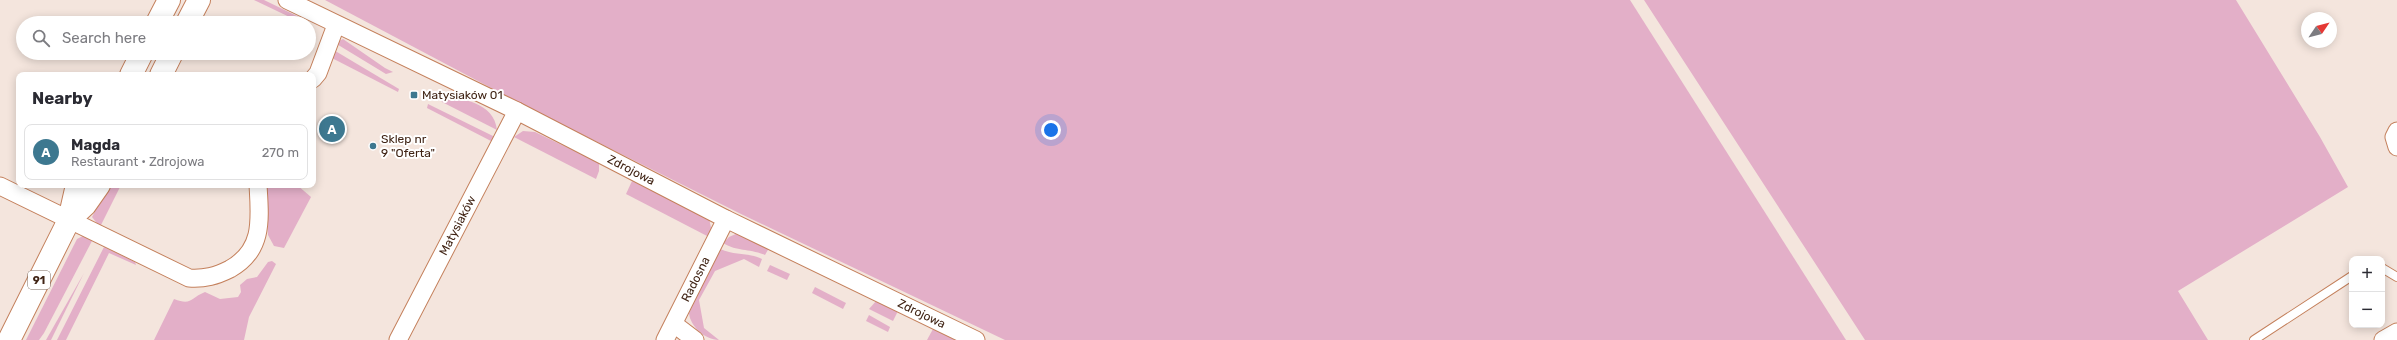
<!DOCTYPE html>
<html lang="en">
<head>
<meta charset="utf-8">
<style>
	body { margin:0; font-family:Rubik,sans-serif; background:#f2f2f3; color:#2b2b33 }
	.controls { position:absolute; right:12px; bottom:12px; display:grid; overflow:hidden; border-radius:8px; box-shadow:0 2px 10px #0003 }
	.controls button { width:36px; height:36px; display:grid; place-items:center; padding:0; border:0; border-bottom:1px solid #e1e1e2; background:#fff; color:#2b2b33; font:20px sans-serif }
	.compass { position:absolute; left:2301px; top:12px; width:36px; height:36px; border-radius:50%; background:#fff; box-shadow:0 2px 10px #0003; rotate:55deg }
	.you { position:absolute; left:1051px; top:130px; width:14px; height:14px; margin:-10px; border:3px solid #fff; border-radius:50%; background:#1a73e8; box-shadow:0 0 0 6px #1a73e833 }
	.badge { display:grid; place-items:center; width:26px; height:26px; border-radius:50%; background:#3d7890; color:#fff; font-size:13px; font-weight:700 }
	.pin { position:absolute; translate:-50% -50%; border:2px solid #fff; box-shadow:0 1px 4px #0006 }
	.list { margin:0; padding:0; list-style:none }
	h2 { display:flex; justify-content:space-between; align-items:center; height:52px; margin:0; padding:0 16px; font-size:17px }
	h2 small { font-size:13px; font-weight:400; color:#7c7c81 }
	.list li { display:grid; grid-template-columns:26px 1fr auto; gap:12px; align-items:center; box-sizing:border-box; height:56px; margin:0 8px 8px; padding:0 8px; border:1px solid #e1e1e2; border-radius:8px }
	.list b { display:block; font-size:15px; white-space:nowrap }
	.list p { margin:0; font-size:13px; white-space:nowrap; color:#7c7c81 }
	.list em { font-size:13px; font-style:normal; color:#7c7c81 }
	.icon { flex:none; width:22px; height:22px; fill:none; stroke:currentColor; stroke-width:2; stroke-linecap:round; stroke-linejoin:round }
	.map { position:relative; flex:none; width:2397px; height:340px; overflow:hidden }
	.search { position:absolute; background:#fff; box-shadow:0 2px 10px #0003; left:16px; top:16px; width:300px; height:44px; display:flex; align-items:center; gap:10px; box-sizing:border-box; padding:0 14px; border-radius:22px; color:#7c7c81; font-size:15px }
	.panel { position:absolute; background:#fff; box-shadow:0 2px 10px #0003; left:16px; top:72px; width:300px; height:116px; border-radius:8px }
	.map>svg:first-child { display:block }
</style>
</head>
<body>
<div class="map">
<svg width="2397" height="340" viewBox="0 0 2397 340">
	<rect width="100%" height="100%" fill="#f4e5dd"/>
	<g fill="#e3afc8">
		<path d="M 254,0 L 264,0 L 299,17 L 300,22 Z"/>
		<path d="M 325,0 L 1630,0 L 1846,340 L 1005,340 L 741,214 L 523,105 Z"/>
		<path d="M 1644,0 L 2236,0 L 2320,137 L 2348,187 L 2178,291 L 2208,340 L 1865,340 Z"/>
		<path d="M 343,39 L 385,68 L 393,72 L 386,74 L 335,43 Z"/>
		<path d="M 332,49 L 399,89 L 398,92 L 328,56 Z"/>
		<path d="M 440,95 C 462,99 494,102 497,130 L 442,102 Z"/>
		<path d="M 428,104 L 495,137 L 491,141 L 427,108 Z"/>
		<path d="M 523,131 L 535,132 L 599,163 L 599,171 L 596,179 L 514,137 Z"/>
		<path d="M 632,181 L 709,218 L 711,228 L 709,237 L 626,194 Z"/>
		<path d="M 109,185 L 121,185 L 100,227 L 92,217 Z"/>
		<path d="M 264,185 L 297,185 L 311,197 L 284,248 L 274,246 L 268,235 Z"/>
		<path d="M 738,233 L 769,248 L 765,255 C 748,248 738,252 723,243 L 729,237 Z"/>
		<path d="M 85,235 L 93,239 L 44,333 L 39,340 L 26,340 L 77,239 Z"/>
		<path d="M 104,247 L 135,262 L 136,265 L 109,253 L 66,340 L 57,340 Z"/>
		<path d="M 720,249 C 736,256 747,252 762,259 L 759,267 L 744,259 L 715,271 L 699,300 L 704,328 L 719,340 C 705,340 690,326 689,313 Z"/>
		<path d="M 272,261 L 276,264 L 249,317 L 244,340 L 154,340 L 174,299 C 192,306 190,298 205,292 L 220,299 L 238,297 L 241,292 L 240,285 L 247,279 L 257,277 L 268,262 Z"/>
		<path d="M 770,265 L 790,274 L 787,280 L 767,271 Z"/>
		<path d="M 84,273 L 51,340 L 46,340 Z"/>
		<path d="M 815,287 L 846,303 L 843,309 L 812,293 Z"/>
		<path d="M 877,300 L 898,311 L 893,321 L 869,309 Z"/>
		<path d="M 869,315 L 890,327 L 888,332 L 866,321 Z"/>
		<path d="M 933,329 L 956,340 L 927,340 Z"/>
	</g>
	<g fill="none" stroke-linecap="round" stroke-linejoin="round">
		<g stroke="#c4805c" stroke-width="10">
			<g id="lane">
				<path d="M 2382,268 L 2397,277"/>
				<path d="M 2254,340 L 2352,276"/>
			</g>
		</g>
		<g stroke="#c4805c" stroke-width="19">
			<g id="street">
				<path id="s1" d="M 287,0 L 517,111 L 726,219 L 976,340"/>
				<path d="M 313,79 L 318,73 L 336,25"/>
				<path d="M 2397,131 L 2394,137 L 2397,147"/>
				<path d="M 0,186 L 189,278 C 205,279 216,276 230,269 C 264,250 260,219 258,185"/>
				<path d="M 674,324 L 695,340"/>
				<path id="s2" d="M 398,340 L 517,111"/>
				<path id="s3" d="M 665,340 L 726,219"/>
				<path d="M 2383,340 L 2397,332"/>
			</g>
		</g>
		<g stroke="#c4805c" stroke-width="24">
			<g id="primary">
				<path d="M 157,23 L 169,0"/>
				<path d="M 187,23 L 199,0"/>
				<path d="M 131,75 L 142,53"/>
				<path d="M 161,75 L 172,53"/>
				<path d="M 69,220 L 85,205 L 99,185"/>
				<path d="M 9,340 L 69,220 L 77,185"/>
			</g>
		</g>
		<use href="#lane" stroke="#fff" stroke-width="8"/>
		<use href="#street" stroke="#fff" stroke-width="17"/>
		<use href="#primary" stroke="#fff" stroke-width="22"/>
	</g>
	<g fill="#3d7890" stroke="#fff" stroke-width="1.5">
		<rect x="410" y="91" width="8" height="8" rx="2"/>
		<circle cx="373" cy="146" r="4"/>
	</g>
	<g text-anchor="middle" stroke-width="4" stroke-linejoin="round" paint-order="stroke">
		<rect fill="#fff" stroke="#79665b" stroke-width="1" x="28" y="271" width="22" height="18" rx="3"/>
		<g font-size="11" font-weight="bold" fill="#402415">
			<text x="39" y="284">91</text>
		</g>
		<g font-size="12" fill="#402415" stroke="#fff" text-anchor="start">
			<text x="422" y="99">Matysiaków 01</text>
			<text x="381" y="143">Sklep nr<tspan x="381" dy="14">9 "Oferta"</tspan></text>
		</g>
		<g font-size="12" fill="#402415" stroke="#fff">
			<text dy="4" stroke="none"><textPath href="#s1" startOffset="384">Zdrojowa</textPath></text>
			<text dy="4" stroke="none"><textPath href="#s2" startOffset="129">Matysiaków</textPath></text>
			<text dy="4" stroke="none"><textPath href="#s3" startOffset="68">Radosna</textPath></text>
			<text dy="4" stroke="none"><textPath href="#s1" startOffset="708">Zdrojowa</textPath></text>
		</g>
	</g>
</svg>
<div class="controls">
<button>+</button>
<button>−</button>
</div>
<svg class="compass" viewBox="-18 -18 36 36"><path d="M0-13l5 13h-10z" fill="#e53935"/><path d="M0 13l5-13h-10z" fill="#7c7c81"/></svg>
<div class="you"></div>
<div class="pin badge" style="left:332px;top:129px">A</div>
<div class="search"><svg class="icon" aria-label="search" viewBox="0 0 24 24"><circle cx="10" cy="10" r="6"/><path d="M15 15l6 6"/></svg>Search here</div>
<section class="panel">
<h2>Nearby<small></small></h2>
<ul class="list">
<li><span class="badge">A</span><div><b>Magda</b><p>Restaurant · Zdrojowa</p></div><em>270 m</em></li>
</ul>
</section>
</div>
</body>
</html>
